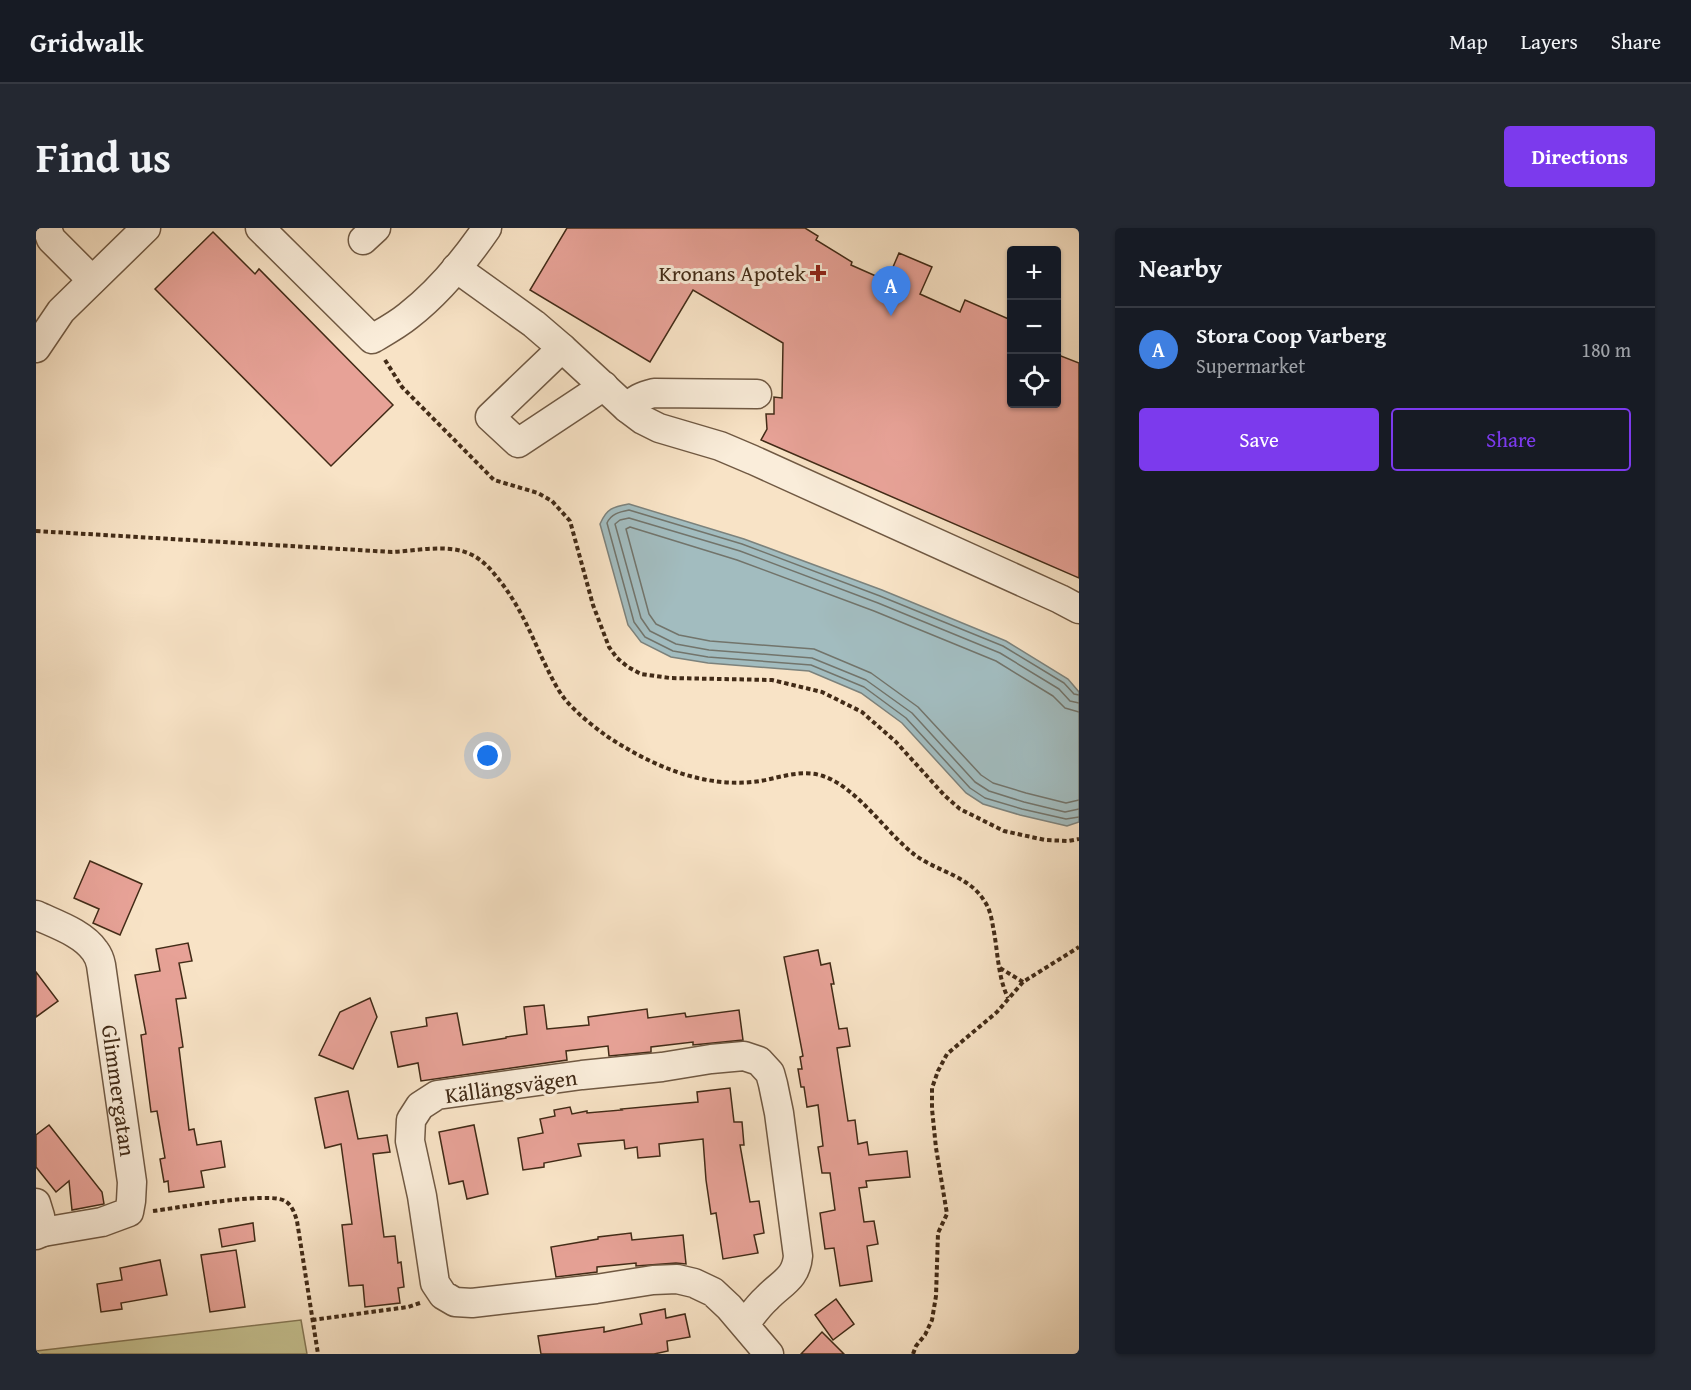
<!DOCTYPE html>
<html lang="en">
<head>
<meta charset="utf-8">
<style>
	body { margin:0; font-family:"Gentium Book Plus",serif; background:#242831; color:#f1f3f6 }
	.controls { position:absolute; right:18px; top:18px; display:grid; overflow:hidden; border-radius:6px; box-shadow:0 2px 4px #0004 }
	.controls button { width:54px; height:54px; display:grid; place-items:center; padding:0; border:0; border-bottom:2px solid #363941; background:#171b24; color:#f1f3f6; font:30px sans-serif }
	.you { position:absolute; left:452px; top:528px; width:21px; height:21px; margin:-15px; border:4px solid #fff; border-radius:50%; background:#1a73e8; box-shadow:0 0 0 9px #1a73e833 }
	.badge { display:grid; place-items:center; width:39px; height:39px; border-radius:50%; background:#7c3aed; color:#fff; font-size:20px; font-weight:700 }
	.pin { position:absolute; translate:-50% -50px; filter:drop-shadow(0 2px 3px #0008) }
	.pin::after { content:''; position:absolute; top:32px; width:21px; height:18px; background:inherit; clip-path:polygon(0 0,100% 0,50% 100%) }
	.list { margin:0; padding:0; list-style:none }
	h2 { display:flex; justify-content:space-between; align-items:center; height:78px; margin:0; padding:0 24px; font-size:26px }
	h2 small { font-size:20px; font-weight:400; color:#9ea1a6 }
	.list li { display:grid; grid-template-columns:39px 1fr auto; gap:18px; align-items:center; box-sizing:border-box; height:84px; padding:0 24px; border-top:2px solid #363941 }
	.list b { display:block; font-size:22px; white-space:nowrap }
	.list p { margin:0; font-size:20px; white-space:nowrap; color:#9ea1a6 }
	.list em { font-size:20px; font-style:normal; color:#9ea1a6 }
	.actions { display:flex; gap:12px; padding:18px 24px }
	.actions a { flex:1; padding:14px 0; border:2px solid #7c3aed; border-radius:6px; text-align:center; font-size:21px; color:#7c3aed }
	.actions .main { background:#7c3aed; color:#fff }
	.icon { flex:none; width:33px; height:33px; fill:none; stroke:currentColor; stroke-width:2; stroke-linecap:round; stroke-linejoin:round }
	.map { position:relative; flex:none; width:1043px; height:1126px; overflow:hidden; border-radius:6px }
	header { display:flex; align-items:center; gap:36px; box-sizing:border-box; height:84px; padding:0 30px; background:#171b24; border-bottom:2px solid #363941 }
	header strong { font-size:28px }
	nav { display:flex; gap:33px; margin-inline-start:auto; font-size:21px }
	.intro { display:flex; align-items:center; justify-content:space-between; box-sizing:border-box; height:144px; padding:0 36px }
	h1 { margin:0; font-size:42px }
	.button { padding:15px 27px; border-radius:6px; background:#7c3aed; color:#fff; font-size:21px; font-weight:700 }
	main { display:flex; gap:36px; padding:0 36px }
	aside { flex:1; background:#171b24; border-radius:6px; box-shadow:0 2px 4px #0004 }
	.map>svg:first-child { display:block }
</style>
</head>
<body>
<header>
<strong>Gridwalk</strong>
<nav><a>Map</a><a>Layers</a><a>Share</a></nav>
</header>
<div class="intro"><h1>Find us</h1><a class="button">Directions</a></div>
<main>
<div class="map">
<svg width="1043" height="1126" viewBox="0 0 1043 1126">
	<rect width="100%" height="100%" fill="#f8e3c6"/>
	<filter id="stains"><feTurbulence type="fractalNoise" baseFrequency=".00333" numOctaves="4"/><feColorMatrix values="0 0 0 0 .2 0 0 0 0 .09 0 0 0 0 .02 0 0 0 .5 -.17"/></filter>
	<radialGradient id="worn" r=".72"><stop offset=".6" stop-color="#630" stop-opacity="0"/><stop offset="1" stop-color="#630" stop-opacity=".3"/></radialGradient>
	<path fill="#c5c190" stroke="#847654" stroke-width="1.5" d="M 265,1092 L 271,1126 L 0,1126 L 0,1123 Z"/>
	<path fill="#a2bcbf" stroke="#7c827c" stroke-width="1.5" d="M 593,276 L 708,311 L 846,362 L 970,413 L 1032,451 L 1043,464 L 1043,594 L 1031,598 L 984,587 L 947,576 L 930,565 L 866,495 L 825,465 L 773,443 L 672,435 L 635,429 L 605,414 L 592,397 L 564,296 C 571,280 577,279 593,276 Z"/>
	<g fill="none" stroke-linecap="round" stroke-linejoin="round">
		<g stroke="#72746b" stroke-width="1.5">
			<path d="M 1043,467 L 1038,466 L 1028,455 L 967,418 L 844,368 L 706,316 L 593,282 C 583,284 575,286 571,295 L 598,394 L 609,409 L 637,423 L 672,429 L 775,437 L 828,459 L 870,490 L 934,560 L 949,570 L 986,581 L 1030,591 L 1043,589"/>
			<path d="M 1043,475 L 1034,473 L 1023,461 L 964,425 L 842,375 L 704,323 L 593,290 L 584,292 L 579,296 L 605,390 L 614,403 L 640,416 L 673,422 L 776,430 L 830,452 L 876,485 L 939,554 L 953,563 L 988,574 L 1029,584 L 1043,581"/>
			<path d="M 1043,484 L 1029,480 L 1017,468 L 960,433 L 838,383 L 701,332 L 594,299 L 590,301 L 613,386 L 620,396 L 643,407 L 674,413 L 778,421 L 835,445 L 882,479 L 945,547 L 957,555 L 990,565 L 1030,575 L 1043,572"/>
		</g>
	</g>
	<g fill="#e7a297" stroke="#422b17" stroke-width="1.5">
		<path d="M 531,0 L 769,0 L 782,8 L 780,12 L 816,34 L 815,37 L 851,53 L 863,25 L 896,39 L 884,66 L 924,84 L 929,72 L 975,92 L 975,176 L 1020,176 L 1020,126 L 1043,135 L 1043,350 L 725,212 L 731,201 L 730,186 L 738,186 L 738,169 L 746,170 L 747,115 L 657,62 L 614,134 L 494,62 Z"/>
		<path d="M 177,4 L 219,46 L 223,41 L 357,177 L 295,238 L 119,61 Z"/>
		<path d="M 54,633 L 106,656 L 84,707 L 57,695 L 63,681 L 38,670 Z"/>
		<path d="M 152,715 L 156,733 L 143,735 L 150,770 L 140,771 L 147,819 L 143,820 L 153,902 L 158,901 L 161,917 L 185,913 L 189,939 L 165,943 L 168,959 L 133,964 L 132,953 L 128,954 L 124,931 L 129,930 L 121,883 L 115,884 L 105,807 L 110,806 L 99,747 L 124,743 L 120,721 Z"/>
		<path d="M 782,722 L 785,737 L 794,735 L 798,756 L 795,756 L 803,801 L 811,800 L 814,818 L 801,820 L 812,893 L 819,892 L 822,916 L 831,914 L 833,927 L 871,923 L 874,949 L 830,953 L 831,959 L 823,960 L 828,994 L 838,993 L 842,1016 L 831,1018 L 836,1053 L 804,1058 L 798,1020 L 789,1021 L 784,985 L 799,982 L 794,945 L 786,945 L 782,919 L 787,918 L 782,877 L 771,879 L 768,859 L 765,859 L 762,841 L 766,841 L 764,829 L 767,828 L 748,729 Z"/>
		<path d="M 0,744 L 22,773 L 0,789 Z"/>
		<path d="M 334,770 L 341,789 L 317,841 L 283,827 L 304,784 Z"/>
		<path d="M 508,777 L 511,801 L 553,797 L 552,789 L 611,781 L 612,790 L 649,785 L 650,789 L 703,782 L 707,812 L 657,817 L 657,814 L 615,819 L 615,824 L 573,828 L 572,818 L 530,823 L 531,832 L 385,853 L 382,835 L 362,839 L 355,804 L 391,798 L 390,790 L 421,785 L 427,817 L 470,810 L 470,809 L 491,806 L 488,779 Z"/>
		<path d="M 694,860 L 698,894 L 706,894 L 708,917 L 704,917 L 714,974 L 723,973 L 728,1005 L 718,1007 L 722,1025 L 687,1031 L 680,985 L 675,986 L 670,952 L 667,911 L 623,916 L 624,928 L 602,930 L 601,919 L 589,921 L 588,912 L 542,916 L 545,928 L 508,935 L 508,939 L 487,942 L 482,910 L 507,905 L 504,891 L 519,888 L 518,882 L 534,879 L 536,886 L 551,883 L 551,885 L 586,882 L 585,881 L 662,874 L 661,864 Z"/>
		<path d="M 312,863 L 322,911 L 351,907 L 354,924 L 337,926 L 348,1009 L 359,1008 L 362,1035 L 365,1034 L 368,1059 L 362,1060 L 364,1075 L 329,1079 L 327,1057 L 313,1058 L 306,997 L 316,996 L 305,916 L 289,920 L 279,870 Z"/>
		<path d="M 13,897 L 66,964 L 68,976 L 36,982 L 33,953 L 20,964 L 0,939 L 0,907 Z"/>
		<path d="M 438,897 L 452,966 L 431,971 L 427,953 L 413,956 L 403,904 Z"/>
		<path d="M 217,995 L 219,1013 L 186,1019 L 183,1001 Z"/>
		<path d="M 595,1005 L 596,1012 L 647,1007 L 650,1036 L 640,1035 L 600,1038 L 600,1035 L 561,1039 L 561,1044 L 520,1049 L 515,1019 L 562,1011 L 562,1009 Z"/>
		<path d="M 200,1022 L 209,1079 L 174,1084 L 165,1027 Z"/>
		<path d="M 124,1032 L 131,1067 L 85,1075 L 86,1081 L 65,1084 L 61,1056 L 86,1052 L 84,1040 Z"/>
		<path d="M 800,1071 L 818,1096 L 797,1112 L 779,1087 Z"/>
		<path d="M 629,1081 L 630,1090 L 649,1086 L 654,1109 L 631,1113 L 632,1123 L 618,1126 L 505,1126 L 502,1108 L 568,1099 L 568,1104 L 606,1096 L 604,1086 Z"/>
		<path d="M 786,1104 L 808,1126 L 765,1126 Z"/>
	</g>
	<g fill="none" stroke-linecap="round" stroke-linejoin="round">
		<g stroke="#705943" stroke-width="31">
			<g id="minor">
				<path d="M 11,0 L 15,11 L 56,52"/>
				<path d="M 224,0 L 336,111 C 348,104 361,97 372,88 C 403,64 429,32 451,0"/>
				<path d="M 327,12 L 340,0"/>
				<path d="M 420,40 L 498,96 L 526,120 L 591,180 L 607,192 L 623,200 L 684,218 L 717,232 L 1024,371 L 1043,381"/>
				<path d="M 0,120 L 25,83 L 110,0"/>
				<path d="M 526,120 L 454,189 L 482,215 L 568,158"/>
				<path d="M 591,180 C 599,171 606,168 618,165 L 721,166"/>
				<path id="s1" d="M 0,687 C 19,696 47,705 59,723 C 62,727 64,732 65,737 L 96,954 L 95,973 L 93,984 L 66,994 L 7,1004"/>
				<path d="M 0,975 L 4,988 L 7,1004 L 0,1007"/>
				<path d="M 709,1096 C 716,1087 722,1078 731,1070 C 745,1055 760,1051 762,1028 L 743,885 L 737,856 L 734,845 L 723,833 L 708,828 L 675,831 L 626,839 L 546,847 L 401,867 L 384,878 L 375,892 L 374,913 L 386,968 L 399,1055 L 407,1067 L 419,1074 L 436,1075 L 560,1061 L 617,1052 L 641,1051 L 658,1055 L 677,1064 L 693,1079 L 733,1126"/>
			</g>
		</g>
		<g stroke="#422b17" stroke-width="4" stroke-dasharray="4.5 3" stroke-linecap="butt">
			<path d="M 349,132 L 366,159 L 458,252 L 502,265 L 516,273 L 534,293 L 557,377 L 573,419 L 581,430 L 592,439 L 605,446 L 634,450 L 736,452 L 786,464 L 826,484 L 860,514 L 909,568 L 924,581 L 968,603 L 1009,612 L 1032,613 L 1043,611"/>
			<path d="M 0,303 L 356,324 C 380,323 409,316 432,325 C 444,330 453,339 460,348 C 481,373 493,401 506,430 C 513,444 519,458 528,470 C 540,485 557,498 572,509 C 615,537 664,559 716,554 C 740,552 762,540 787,548 C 822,560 849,604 879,627 C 902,644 934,648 949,674 C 955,683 956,694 958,704 C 962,726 962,749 972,770"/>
			<path d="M 964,740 L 987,754"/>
			<path d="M 117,983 C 141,980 233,963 249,973 C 256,977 259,986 261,993 L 282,1126"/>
			<path d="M 276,1092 L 372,1079 L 384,1075"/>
			<path d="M 877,1126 L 880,1118 L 889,1107 L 896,1092 L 900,1068 L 902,1005 L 911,986 L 900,920 L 896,881 L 896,860 L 902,843 L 911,826 L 961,784 L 987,754 L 1043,719"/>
		</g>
		<use href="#minor" stroke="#faedda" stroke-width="28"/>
	</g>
	<path fill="#8f2418" stroke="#faedda" stroke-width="2" d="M779 36h6v6h6v6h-6v6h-6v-6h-6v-6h6z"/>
	<g text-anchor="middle" stroke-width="6" stroke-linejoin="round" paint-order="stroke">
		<g font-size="22" fill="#422b17" stroke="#faedda" text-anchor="end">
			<text x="770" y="53">Kronans Apotek</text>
		</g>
		<g font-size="22" fill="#422b17" stroke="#faedda">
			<text transform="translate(475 858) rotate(-8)" y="8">Källängsvägen</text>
			<text dy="8" stroke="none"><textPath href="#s1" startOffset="212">Glimmergatan</textPath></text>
		</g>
	</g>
	<rect width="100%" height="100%" filter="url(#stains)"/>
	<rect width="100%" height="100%" fill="url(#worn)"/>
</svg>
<div class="controls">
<button>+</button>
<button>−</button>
<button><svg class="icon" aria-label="locate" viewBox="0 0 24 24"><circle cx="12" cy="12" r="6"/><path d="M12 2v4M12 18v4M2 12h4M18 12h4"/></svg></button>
</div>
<div class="you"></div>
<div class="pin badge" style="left:855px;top:88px;background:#3f7fe0">A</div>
</div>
<aside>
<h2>Nearby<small></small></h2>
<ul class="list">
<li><span class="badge" style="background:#3f7fe0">A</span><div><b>Stora Coop Varberg</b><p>Supermarket</p></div><em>180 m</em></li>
</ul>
<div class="actions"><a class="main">Save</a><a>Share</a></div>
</aside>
</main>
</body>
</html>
